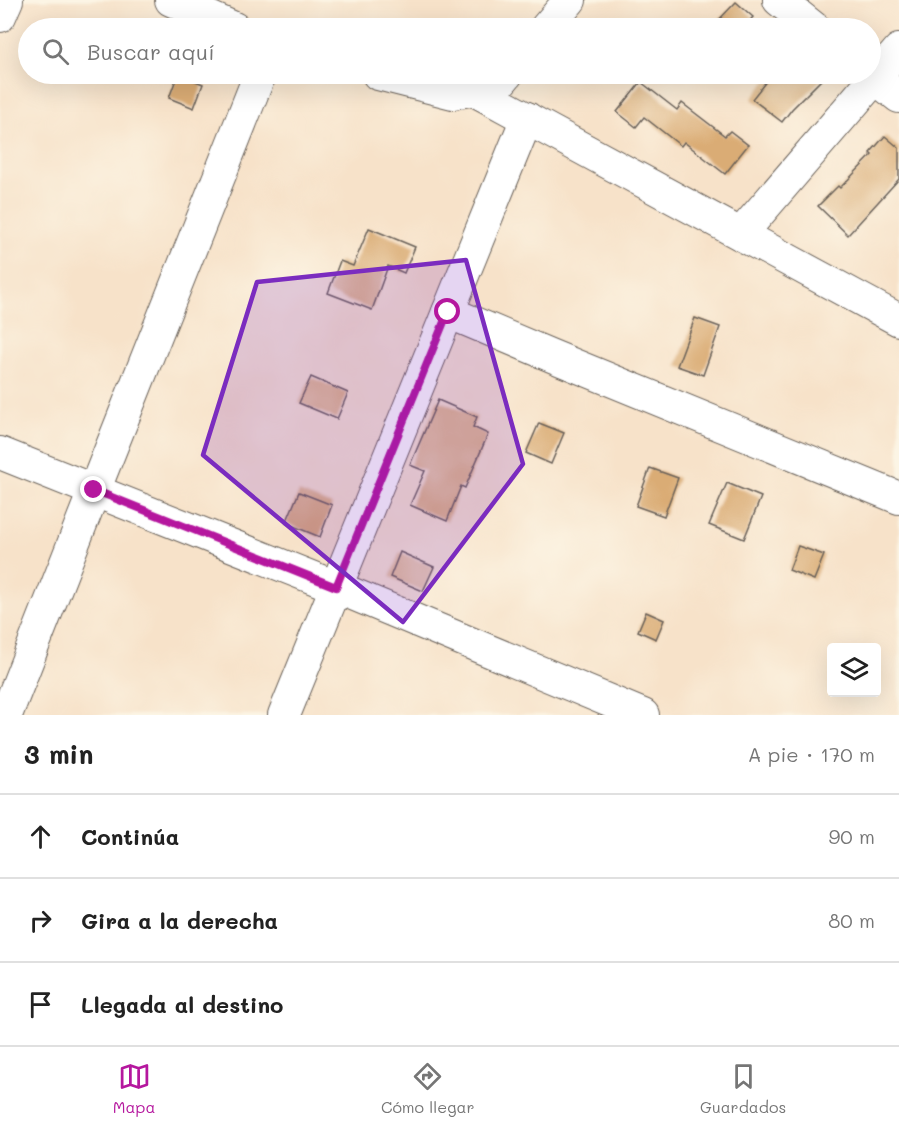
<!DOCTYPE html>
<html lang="es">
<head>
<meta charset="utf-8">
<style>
	body { margin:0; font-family:Mali,sans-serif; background:#f2f2f2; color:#222 }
	.controls { position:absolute; right:18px; bottom:18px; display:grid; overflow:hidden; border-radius:6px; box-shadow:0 6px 24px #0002 }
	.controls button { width:54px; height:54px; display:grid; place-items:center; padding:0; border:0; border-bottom:2px solid #e0e0e0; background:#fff; color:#222; font:30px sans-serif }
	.stop { position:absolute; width:18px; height:18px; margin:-14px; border:4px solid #b5179e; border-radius:50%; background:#fff }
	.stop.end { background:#b5179e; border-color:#fff; box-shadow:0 2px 6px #0008 }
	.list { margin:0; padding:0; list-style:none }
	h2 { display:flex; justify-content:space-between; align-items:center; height:78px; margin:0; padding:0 24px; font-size:26px }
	h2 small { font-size:20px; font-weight:400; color:#767676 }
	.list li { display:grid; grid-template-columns:39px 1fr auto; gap:18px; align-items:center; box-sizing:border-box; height:84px; padding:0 24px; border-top:2px solid #e0e0e0 }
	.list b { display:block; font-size:22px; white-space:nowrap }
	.list em { font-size:20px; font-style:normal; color:#767676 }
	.icon { flex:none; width:33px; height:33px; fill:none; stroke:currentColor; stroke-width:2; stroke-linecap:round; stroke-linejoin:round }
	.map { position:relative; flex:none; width:899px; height:715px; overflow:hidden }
	.search { position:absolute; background:#fff; box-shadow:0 6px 24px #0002; left:18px; right:18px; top:18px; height:66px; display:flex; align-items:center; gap:15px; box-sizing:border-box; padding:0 21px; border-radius:33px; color:#767676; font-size:22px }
	.sheet { height:330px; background:#fff }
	nav { display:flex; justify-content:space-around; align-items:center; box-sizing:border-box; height:84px; border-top:2px solid #e0e0e0; background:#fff; font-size:16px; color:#767676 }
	nav a { display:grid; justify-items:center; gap:3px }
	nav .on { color:#b5179e }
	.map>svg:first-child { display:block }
</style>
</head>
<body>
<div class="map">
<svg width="899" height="715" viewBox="0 0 899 715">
	<rect width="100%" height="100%" fill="#fcf5e5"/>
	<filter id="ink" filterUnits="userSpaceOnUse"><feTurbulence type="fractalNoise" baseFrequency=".0167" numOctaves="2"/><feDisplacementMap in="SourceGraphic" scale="12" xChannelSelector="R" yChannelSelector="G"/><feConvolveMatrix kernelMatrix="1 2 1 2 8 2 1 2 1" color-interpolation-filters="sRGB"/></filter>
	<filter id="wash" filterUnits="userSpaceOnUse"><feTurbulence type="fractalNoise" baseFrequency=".008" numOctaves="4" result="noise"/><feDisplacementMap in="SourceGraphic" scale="24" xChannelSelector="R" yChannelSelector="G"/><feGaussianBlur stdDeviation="1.35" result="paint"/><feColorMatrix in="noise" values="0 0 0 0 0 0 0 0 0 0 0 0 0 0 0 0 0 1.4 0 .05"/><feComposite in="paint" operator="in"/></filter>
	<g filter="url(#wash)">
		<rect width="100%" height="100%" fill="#f7e2c9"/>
		<g id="blocks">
			<g fill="#daac75">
				<path d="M 736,2 L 753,17 L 743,28 L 711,28 Z"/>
				<path d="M 178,74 L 203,84 L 194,108 L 169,98 Z"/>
				<path d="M 772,74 L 827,74 L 792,109 L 782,122 L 752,99 Z"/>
				<path d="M 641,82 L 677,110 L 682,103 L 725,136 L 730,131 L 748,145 L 725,174 L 684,142 L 681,146 L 644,117 L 636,127 L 617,112 Z"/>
				<path d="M 885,136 L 899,148 L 899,179 L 848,235 L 818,206 L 838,186 L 840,188 L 872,155 L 870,153 Z"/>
				<path d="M 369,228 L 415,247 L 404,273 L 388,266 L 372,310 L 328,293 L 340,261 L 353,266 Z"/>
				<path d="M 695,318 L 720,327 L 703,375 L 677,366 Z"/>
				<path d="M 311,377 L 348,393 L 337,419 L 299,403 Z"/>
				<path d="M 438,400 L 477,417 L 473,427 L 488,434 L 465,488 L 461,486 L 447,521 L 410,505 L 425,471 L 410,465 Z"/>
				<path d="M 539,423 L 564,433 L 551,464 L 526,453 Z"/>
				<path d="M 650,468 L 678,478 L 664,516 L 636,506 Z"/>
				<path d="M 727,483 L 761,497 L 744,539 L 709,525 Z"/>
				<path d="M 299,492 L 332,505 L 320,537 L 286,523 Z"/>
				<path d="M 798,546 L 824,555 L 814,580 L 789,570 Z"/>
				<path d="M 400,552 L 434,567 L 423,591 L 390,577 Z"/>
				<path d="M 646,612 L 664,620 L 656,639 L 638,631 Z"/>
			</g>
		</g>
	</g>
	<g filter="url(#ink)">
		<use href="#blocks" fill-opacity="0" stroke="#696159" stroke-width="1.5"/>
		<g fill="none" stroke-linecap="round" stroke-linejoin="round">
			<g stroke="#696159" stroke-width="34">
				<g id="minor">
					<path d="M 171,0 L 234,28"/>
					<path d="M 779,0 L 814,28"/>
					<path d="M 0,16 L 7,0"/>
					<path d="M 546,28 L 570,0"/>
					<path d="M 378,74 L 453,93 L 470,90 L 476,91 L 899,320"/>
					<path d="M 870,74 L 899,97"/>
					<path d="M 488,97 L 507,74"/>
					<path d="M 741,234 L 899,50"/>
					<path d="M 448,312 L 552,356 L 899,498"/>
					<path d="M 0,453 L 336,587 L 643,715"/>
					<path d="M 6,715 L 94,491 L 260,74"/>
					<path d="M 284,715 L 527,118"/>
				</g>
			</g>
			<use href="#minor" stroke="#fff" stroke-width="32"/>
		</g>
	</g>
	<g fill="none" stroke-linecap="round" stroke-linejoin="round" filter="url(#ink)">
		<path stroke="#b5179e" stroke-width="8" d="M 94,490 L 336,587 L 448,312"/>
	</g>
	<path fill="#7b2cbf" fill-opacity="0.2" stroke="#7b2cbf" stroke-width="4.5" stroke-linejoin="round" d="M 466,260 L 523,464 L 403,622 L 203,455 L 257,282 Z"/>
</svg>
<div class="controls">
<button><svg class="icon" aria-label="layers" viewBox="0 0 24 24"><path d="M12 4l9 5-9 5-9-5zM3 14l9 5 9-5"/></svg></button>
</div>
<div class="stop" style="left:448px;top:312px"></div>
<div class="stop end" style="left:94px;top:490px"></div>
<div class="search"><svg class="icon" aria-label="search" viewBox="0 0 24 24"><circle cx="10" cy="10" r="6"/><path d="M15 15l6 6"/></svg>Buscar aquí</div>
</div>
<section class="sheet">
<h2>3 min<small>A pie · 170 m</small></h2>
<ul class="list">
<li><svg class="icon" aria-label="ahead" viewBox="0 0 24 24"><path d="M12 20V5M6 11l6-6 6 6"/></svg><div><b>Continúa</b></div><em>90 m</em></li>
<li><svg class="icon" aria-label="right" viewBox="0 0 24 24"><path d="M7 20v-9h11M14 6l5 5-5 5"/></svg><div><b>Gira a la derecha</b></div><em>80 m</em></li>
<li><svg class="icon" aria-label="arrive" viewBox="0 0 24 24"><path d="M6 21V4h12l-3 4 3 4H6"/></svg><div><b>Llegada al destino</b></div></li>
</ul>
</section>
<nav>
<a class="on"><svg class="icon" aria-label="map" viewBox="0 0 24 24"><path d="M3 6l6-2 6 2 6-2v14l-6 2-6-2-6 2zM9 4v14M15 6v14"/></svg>Mapa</a>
<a><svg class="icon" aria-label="directions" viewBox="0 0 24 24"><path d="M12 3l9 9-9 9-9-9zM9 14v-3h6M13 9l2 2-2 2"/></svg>Cómo llegar</a>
<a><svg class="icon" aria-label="saved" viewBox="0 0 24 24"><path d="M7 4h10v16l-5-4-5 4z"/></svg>Guardados</a>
</nav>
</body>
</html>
